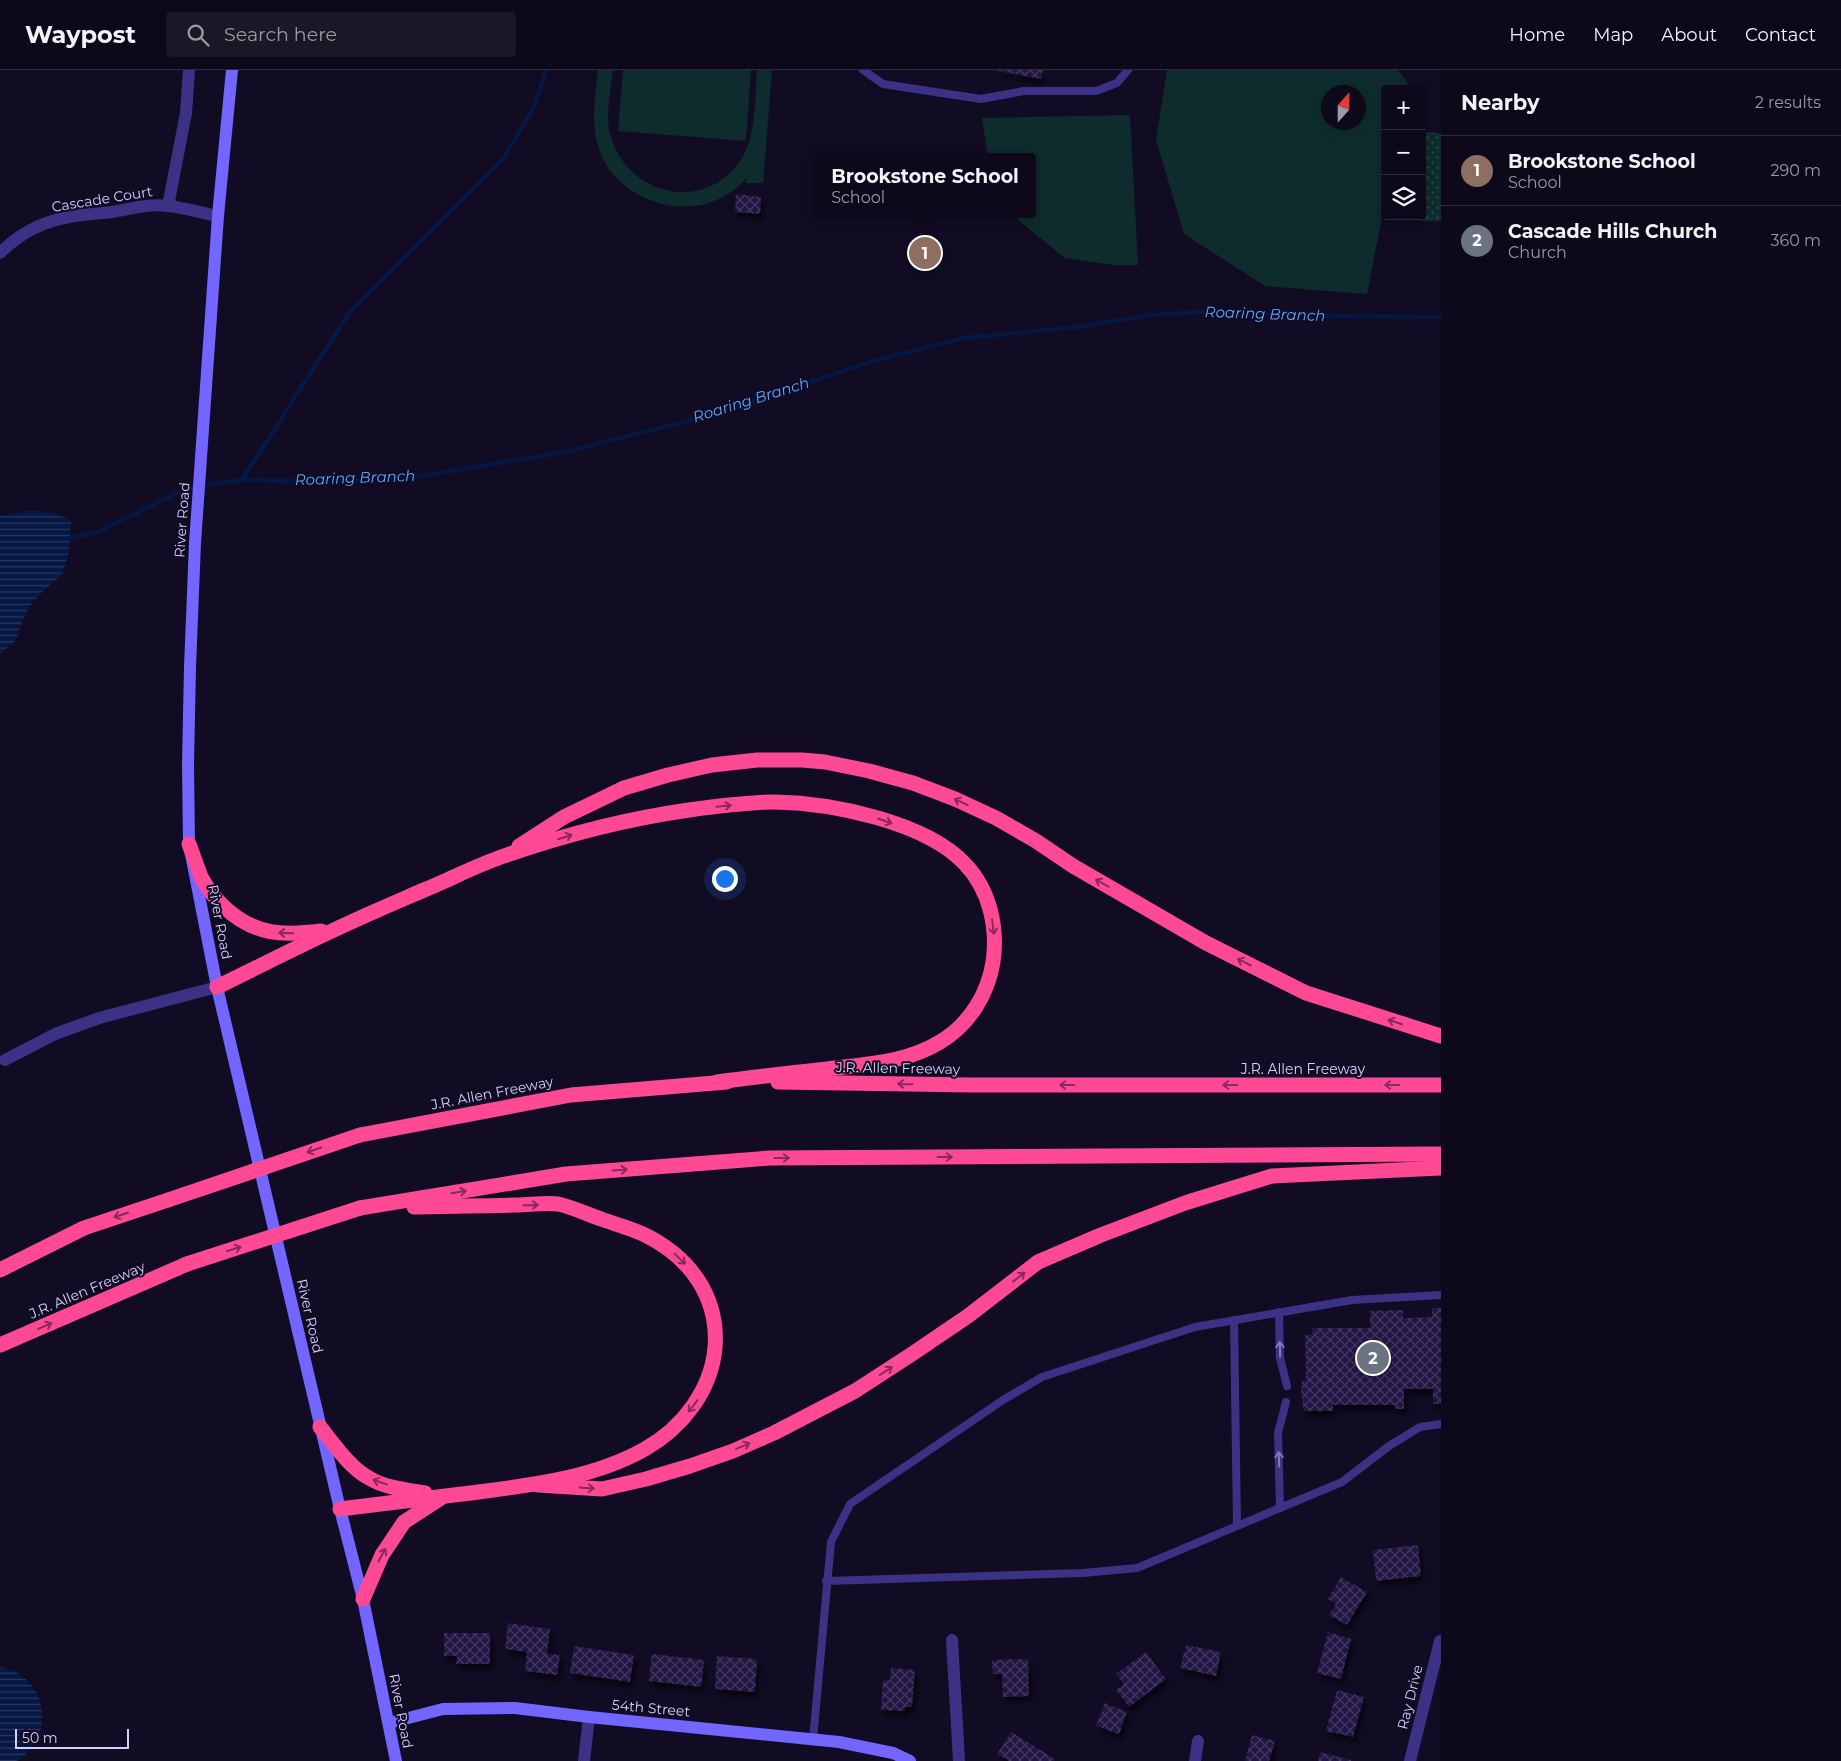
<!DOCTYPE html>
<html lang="en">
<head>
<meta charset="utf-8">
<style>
	body { margin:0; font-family:Montserrat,sans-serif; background:#1b1727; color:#f1f3f6 }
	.controls { position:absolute; right:15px; top:15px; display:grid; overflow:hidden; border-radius:5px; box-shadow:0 2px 8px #0003 }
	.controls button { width:45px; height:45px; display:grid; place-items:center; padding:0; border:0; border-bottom:1px solid #2d2a39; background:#0d091a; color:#f1f3f6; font:25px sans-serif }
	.compass { position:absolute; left:1321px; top:15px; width:45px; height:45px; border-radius:50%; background:#0d091a; box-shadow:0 2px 8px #0003; rotate:21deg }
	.scale { position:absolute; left:15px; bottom:12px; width:114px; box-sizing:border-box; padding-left:5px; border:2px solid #d7ceff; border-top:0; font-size:14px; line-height:18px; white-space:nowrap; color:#d7ceff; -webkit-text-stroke:4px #110c23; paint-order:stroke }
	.you { position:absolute; left:724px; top:808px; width:18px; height:18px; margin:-12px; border:4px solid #fff; border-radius:50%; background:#1a73e8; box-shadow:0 0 0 8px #1a73e833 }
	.badge { display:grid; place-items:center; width:32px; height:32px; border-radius:50%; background:#0f766e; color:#fff; font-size:16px; font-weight:700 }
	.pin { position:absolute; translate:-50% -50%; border:2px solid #fff; box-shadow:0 1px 5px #0006 }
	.popup { position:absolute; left:814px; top:83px; width:222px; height:65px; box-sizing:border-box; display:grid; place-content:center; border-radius:5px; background:#0d091a; filter:drop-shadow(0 1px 4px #0005); font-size:16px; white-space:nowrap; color:#9a9aa2 }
	.popup b { font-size:19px; color:#f1f3f6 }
	.popup::after { content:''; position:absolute; left:50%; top:100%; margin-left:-10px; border:10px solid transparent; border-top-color:#0d091a }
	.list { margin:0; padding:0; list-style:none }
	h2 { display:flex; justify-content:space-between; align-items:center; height:65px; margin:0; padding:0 20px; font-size:21px }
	h2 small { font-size:16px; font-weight:400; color:#9a9aa2 }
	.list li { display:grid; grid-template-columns:32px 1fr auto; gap:15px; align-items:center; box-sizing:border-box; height:70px; padding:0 20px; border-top:1px solid #2d2a39 }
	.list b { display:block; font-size:19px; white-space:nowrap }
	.list p { margin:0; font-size:16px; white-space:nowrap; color:#9a9aa2 }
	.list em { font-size:16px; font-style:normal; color:#9a9aa2 }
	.icon { flex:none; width:28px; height:28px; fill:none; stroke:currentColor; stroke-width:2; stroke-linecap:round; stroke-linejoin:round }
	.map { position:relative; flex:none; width:1441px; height:1691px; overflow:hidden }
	header { display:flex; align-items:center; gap:30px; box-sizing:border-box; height:70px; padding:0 25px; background:#0d091a; border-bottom:1px solid #2d2a39 }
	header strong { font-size:24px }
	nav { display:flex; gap:28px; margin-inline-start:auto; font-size:18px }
	.search { width:350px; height:45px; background:#1b1727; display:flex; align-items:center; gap:12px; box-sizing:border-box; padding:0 18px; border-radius:5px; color:#9a9aa2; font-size:19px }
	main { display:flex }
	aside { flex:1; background:#0d091a }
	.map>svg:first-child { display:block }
</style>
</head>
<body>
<header>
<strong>Waypost</strong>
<div class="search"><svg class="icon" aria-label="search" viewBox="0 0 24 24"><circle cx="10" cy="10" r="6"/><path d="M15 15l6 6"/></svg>Search here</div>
<nav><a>Home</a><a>Map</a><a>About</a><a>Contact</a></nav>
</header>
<main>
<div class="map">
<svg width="1441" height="1691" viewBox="0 0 1441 1691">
	<defs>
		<pattern id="park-dots" width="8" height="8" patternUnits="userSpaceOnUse" patternTransform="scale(1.25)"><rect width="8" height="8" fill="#0e2c2d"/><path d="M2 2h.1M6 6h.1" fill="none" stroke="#30494c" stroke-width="1.8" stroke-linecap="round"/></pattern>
		<pattern id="water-rules" width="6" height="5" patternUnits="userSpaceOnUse" patternTransform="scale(1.25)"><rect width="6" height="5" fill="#051742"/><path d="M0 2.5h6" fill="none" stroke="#29385e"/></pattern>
		<pattern id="building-cross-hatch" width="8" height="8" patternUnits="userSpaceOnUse" patternTransform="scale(1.25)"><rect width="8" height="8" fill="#231645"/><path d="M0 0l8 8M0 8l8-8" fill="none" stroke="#423761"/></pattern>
		<filter id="shadow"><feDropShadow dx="3" dy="5.5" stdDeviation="2.5" flood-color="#0009"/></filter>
	</defs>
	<rect width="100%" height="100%" fill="#110c23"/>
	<g fill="#0e2c2d" fill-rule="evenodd">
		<path d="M 598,0 L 613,0 C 611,18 605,47 610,64 C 628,130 713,145 745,82 C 756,60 755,25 757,0 L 772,0 L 763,113 L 746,113 L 747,107 C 706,159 616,138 598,76 C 591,51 595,26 598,0 Z"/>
		<path d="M 623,0 L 751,0 L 746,71 L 618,61 Z"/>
		<path d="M 1167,0 L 1398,0 L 1408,13 L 1407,19 L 1385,19 L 1385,132 L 1367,224 L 1265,216 L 1184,164 L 1156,70 ZM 1328,22 L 1358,22 L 1358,52 L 1328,52 Z"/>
		<path d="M 1130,45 L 1138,195 L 1114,195 L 1065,188 L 1018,150 L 1014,144 L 1032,144 L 1032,87 L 988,87 L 982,48 Z"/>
	</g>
	<path fill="url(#park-dots)" d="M 1423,62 L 1441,63 L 1441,151 L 1420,151 L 1420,146 L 1422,146 Z"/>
	<g fill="url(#water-rules)">
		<path d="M 30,441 L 51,442 L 71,450 L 69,482 L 62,505 L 43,521 L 29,537 L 22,552 L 16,570 L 0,584 L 0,446 Z"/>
		<path d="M 0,1597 C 39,1602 55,1650 31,1679 C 27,1683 21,1690 16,1691 C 11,1691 5,1691 0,1691 Z"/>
	</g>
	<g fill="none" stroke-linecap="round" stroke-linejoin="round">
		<g stroke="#051742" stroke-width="4.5">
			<path d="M 242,410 L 349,243 L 503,89 L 534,37 L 546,0"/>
			<path d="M 70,468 L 98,462 L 187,418 L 242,410 L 326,412 L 410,408 L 570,381 L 718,343 L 870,292 L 964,268 L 1078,257 L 1150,245 L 1223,241 L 1308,246 L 1441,247"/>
		</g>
	</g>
	<g fill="url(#building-cross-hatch)" filter="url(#shadow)">
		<path d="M 994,0 L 1043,0 L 1041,9 Z"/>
		<path d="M 736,124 L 761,127 L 760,144 L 735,142 Z"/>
		<path d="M 1432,1238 L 1441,1238 L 1441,1334 L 1433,1334 L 1433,1319 L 1404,1319 L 1404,1339 L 1395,1339 L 1395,1335 L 1333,1335 L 1333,1341 L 1304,1341 L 1301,1324 L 1302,1310 L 1306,1311 L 1305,1265 L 1313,1265 L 1312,1258 L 1370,1258 L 1370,1241 L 1403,1240 L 1403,1248 L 1432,1247 Z"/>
		<path d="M 1418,1475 L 1421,1506 L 1376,1511 L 1373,1480 Z"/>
		<path d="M 1341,1507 L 1367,1522 L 1347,1555 L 1329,1545 L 1336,1534 L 1328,1529 Z"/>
		<path d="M 508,1553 L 550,1559 L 547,1584 L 560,1585 L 557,1605 L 525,1601 L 527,1582 L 505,1579 Z"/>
		<path d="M 1328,1562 L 1351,1569 L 1341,1609 L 1317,1603 Z"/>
		<path d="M 444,1563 L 490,1563 L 490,1594 L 456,1594 L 457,1586 L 444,1586 Z"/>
		<path d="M 1186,1575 L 1221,1582 L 1216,1606 L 1180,1598 Z"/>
		<path d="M 574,1576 L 634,1585 L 630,1612 L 570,1603 Z"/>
		<path d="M 1146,1582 L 1166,1609 L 1129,1637 L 1116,1620 L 1124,1614 L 1116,1604 Z"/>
		<path d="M 652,1584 L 704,1590 L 701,1617 L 649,1611 Z"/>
		<path d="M 717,1586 L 757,1589 L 755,1622 L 715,1619 Z"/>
		<path d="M 1028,1589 L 1029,1626 L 1003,1627 L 1002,1604 L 993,1604 L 992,1590 Z"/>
		<path d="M 891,1598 L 915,1600 L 912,1637 L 905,1637 L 905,1641 L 881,1640 L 883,1610 L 890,1610 Z"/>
		<path d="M 1337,1620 L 1364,1627 L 1353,1667 L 1326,1661 Z"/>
		<path d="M 1105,1633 L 1127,1642 L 1119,1664 L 1096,1656 Z"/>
		<path d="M 1011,1662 L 1055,1689 L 1054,1691 L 1009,1691 L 997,1684 Z"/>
		<path d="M 1252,1665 L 1275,1671 L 1269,1691 L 1245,1691 Z"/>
		<path d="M 1320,1682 L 1351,1690 L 1351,1691 L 1318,1691 Z"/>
	</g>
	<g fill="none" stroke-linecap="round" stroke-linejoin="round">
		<g stroke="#3b3286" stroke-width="8">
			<path d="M 863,0 L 883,14 L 981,29 L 1024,21 L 1096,21 L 1117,13 L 1128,0"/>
			<path d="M 1279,1242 L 1280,1288 L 1287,1316"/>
			<path d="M 1234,1250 L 1237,1455"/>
			<path d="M 1280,1438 L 1278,1363 L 1286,1332"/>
			<path d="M 826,1511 L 1083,1503 L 1137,1498 L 1342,1412 L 1389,1376 L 1420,1357 L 1441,1354"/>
			<path d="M 813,1669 L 831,1472 L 850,1434 L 1003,1330 L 1042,1307 L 1195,1257 L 1352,1230 L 1441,1225"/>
		</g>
		<g stroke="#3b3286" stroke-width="12">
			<path d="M 168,136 L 186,43 L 189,0"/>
			<path d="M 0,183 C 19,164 43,151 70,147 C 84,144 98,144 112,142 C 131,139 150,133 169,136 C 185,138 202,143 218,146"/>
			<path d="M 5,990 L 55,964 L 99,948 L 217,917"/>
			<path d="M 952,1570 L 959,1691"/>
			<path d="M 584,1691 L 589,1647"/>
			<path d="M 1195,1691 L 1198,1671"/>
			<path d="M 1410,1691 L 1440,1571"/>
		</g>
		<g stroke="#7365ff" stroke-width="12">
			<path d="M 232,0 L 218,146 L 195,473 L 190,597 L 188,695 L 189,774 L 217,917 L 340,1439 L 363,1529 L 396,1691"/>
			<path d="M 389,1653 L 443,1639 L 515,1638 L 589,1647 L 839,1672 L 893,1683 L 910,1691"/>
		</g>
		<g stroke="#ff4994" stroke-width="15">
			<path d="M 189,774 C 193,785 197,796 201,807 C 207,818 215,828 224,837 C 254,865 282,866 321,861"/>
			<path d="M 519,776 L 564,747 L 624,718 L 668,705 L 712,695 L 757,690 L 802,690 L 825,692 L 869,701 L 913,713 L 955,729 L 996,748 L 1036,771 L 1073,796 L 1206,873 L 1306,923 L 1441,966"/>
			<path d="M 217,917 C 256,898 295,878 334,860 C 363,846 394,833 424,820 C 451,809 477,795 504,786 C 564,765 626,749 689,740 C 718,736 747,732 775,732 C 832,733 926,752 965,794 C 990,820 998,858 993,892 C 988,924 969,955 940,972 C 906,993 866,994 827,999 C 790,1003 754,1007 717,1012"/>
			<path d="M 778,1012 L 972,1015 L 1441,1015"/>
			<path d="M 360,1065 L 571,1025 L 727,1012"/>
			<path d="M 360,1138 L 566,1104 L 770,1088 L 1441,1084"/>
			<path d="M 0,1200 L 84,1158 L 168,1130"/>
			<path d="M 0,1275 L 187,1194"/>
			<path d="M 320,1357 C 334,1374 349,1397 369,1408 C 385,1418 407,1420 425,1423"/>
			<path d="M 538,1415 L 602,1419 L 646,1409 L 690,1396 L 733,1381 L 774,1363 L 855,1321 L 912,1284 L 968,1246 L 1038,1192 L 1101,1165 L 1185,1133 L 1272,1106 L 1441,1098"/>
			<path d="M 340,1439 C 380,1434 421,1429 462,1424 C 524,1416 590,1410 645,1379 C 682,1358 711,1321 715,1278 C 719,1226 689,1186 643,1164 C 630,1158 615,1154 601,1149 C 587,1144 572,1137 558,1134 C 545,1132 529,1135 517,1135 C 482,1136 448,1136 414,1137"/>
			<path d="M 363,1529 L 382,1485 L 404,1452 L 441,1428"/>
		</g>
		<g stroke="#ff4994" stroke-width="15">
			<path d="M 168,1130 L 360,1065"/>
			<path d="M 187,1194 L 360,1138"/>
		</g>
	</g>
	<defs><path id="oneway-shaft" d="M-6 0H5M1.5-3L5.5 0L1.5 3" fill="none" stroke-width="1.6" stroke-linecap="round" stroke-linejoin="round" transform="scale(1.25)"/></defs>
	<g stroke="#882a5c">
		<use href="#oneway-shaft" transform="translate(961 732) rotate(-155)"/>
		<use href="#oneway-shaft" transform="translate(724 736) rotate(-6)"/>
		<use href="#oneway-shaft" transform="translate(885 751) rotate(19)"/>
		<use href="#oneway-shaft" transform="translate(565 767) rotate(-17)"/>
		<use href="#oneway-shaft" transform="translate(1102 813) rotate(-150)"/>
		<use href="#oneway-shaft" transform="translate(993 857) rotate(83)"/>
		<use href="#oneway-shaft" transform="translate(286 863) rotate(-178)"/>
		<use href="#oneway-shaft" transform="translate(1244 892) rotate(-153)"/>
		<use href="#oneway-shaft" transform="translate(1395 952) rotate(-162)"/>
		<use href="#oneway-shaft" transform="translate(905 1014) rotate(-179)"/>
		<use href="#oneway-shaft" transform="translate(1067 1015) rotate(-180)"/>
		<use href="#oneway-shaft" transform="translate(1230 1015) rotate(-180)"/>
		<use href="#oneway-shaft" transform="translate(1392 1015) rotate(-180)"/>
		<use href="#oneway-shaft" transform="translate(314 1080) rotate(161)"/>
		<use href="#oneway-shaft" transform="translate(945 1087)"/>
		<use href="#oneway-shaft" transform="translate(782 1088)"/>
		<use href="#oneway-shaft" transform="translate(620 1100) rotate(-4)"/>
		<use href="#oneway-shaft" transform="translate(459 1122) rotate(-9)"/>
		<use href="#oneway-shaft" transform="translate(531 1135) rotate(-1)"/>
		<use href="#oneway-shaft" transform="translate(121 1145) rotate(162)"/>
		<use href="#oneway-shaft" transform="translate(234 1179) rotate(-18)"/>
		<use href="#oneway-shaft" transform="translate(680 1189) rotate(44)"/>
		<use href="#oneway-shaft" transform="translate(1019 1207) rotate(-38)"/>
		<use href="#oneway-shaft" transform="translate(45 1256) rotate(-23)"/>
		<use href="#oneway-shaft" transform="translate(886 1301) rotate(-32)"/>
		<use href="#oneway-shaft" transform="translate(693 1336) rotate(128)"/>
		<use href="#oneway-shaft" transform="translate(743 1376) rotate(-23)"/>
		<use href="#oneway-shaft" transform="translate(380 1412) rotate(-160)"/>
		<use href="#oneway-shaft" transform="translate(587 1418) rotate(4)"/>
		<use href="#oneway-shaft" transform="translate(382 1485) rotate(-61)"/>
	</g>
	<g stroke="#8178bc">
		<use href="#oneway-shaft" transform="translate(1280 1279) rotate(-91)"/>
		<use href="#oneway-shaft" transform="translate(1279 1389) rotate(-92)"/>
	</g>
	<g text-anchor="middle" stroke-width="4" stroke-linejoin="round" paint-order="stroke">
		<g font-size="14" fill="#d7ceff" stroke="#110c23">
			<text transform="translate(102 129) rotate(-9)" y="5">Cascade Court</text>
			<text transform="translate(182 450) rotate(-86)" y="5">River Road</text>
			<text transform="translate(220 852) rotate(79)" y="5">River Road</text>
			<text transform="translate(898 998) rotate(1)" y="5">J.R. Allen Freeway</text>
			<text x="1303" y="1004">J.R. Allen Freeway</text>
			<text transform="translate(492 1023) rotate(-11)" y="5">J.R. Allen Freeway</text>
			<text transform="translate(87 1220) rotate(-23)" y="5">J.R. Allen Freeway</text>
			<text transform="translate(310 1246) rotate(77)" y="5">River Road</text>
			<text transform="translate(1410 1627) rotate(-76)" y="5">Ray Drive</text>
			<text transform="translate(651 1638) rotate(5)" y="5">54th Street</text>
			<text transform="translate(401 1641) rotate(79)" y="5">River Road</text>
		</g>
		<g font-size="15" font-style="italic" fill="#5ca8ff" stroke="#110c23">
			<text transform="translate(1265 244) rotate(2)" y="5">Roaring Branch</text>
			<text transform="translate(751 330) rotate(-17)" y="5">Roaring Branch</text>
			<text transform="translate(355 408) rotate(-2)" y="5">Roaring Branch</text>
		</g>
	</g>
</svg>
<div class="controls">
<button>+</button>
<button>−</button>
<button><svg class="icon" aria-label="layers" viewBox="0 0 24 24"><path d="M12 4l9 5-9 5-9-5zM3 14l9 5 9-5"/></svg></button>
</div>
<svg class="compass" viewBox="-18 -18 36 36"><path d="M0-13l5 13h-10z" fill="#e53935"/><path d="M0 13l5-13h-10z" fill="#9a9aa2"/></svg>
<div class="scale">50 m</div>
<div class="you"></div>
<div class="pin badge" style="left:925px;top:183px;background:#8d6e63">1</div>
<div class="popup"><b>Brookstone School</b>School</div>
<div class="pin badge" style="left:1373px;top:1288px;background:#6b7280">2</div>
</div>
<aside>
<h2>Nearby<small>2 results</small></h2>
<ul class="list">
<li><span class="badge" style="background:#8d6e63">1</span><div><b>Brookstone School</b><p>School</p></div><em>290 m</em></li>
<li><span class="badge" style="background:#6b7280">2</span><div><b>Cascade Hills Church</b><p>Church</p></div><em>360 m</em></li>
</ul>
</aside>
</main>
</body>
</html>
